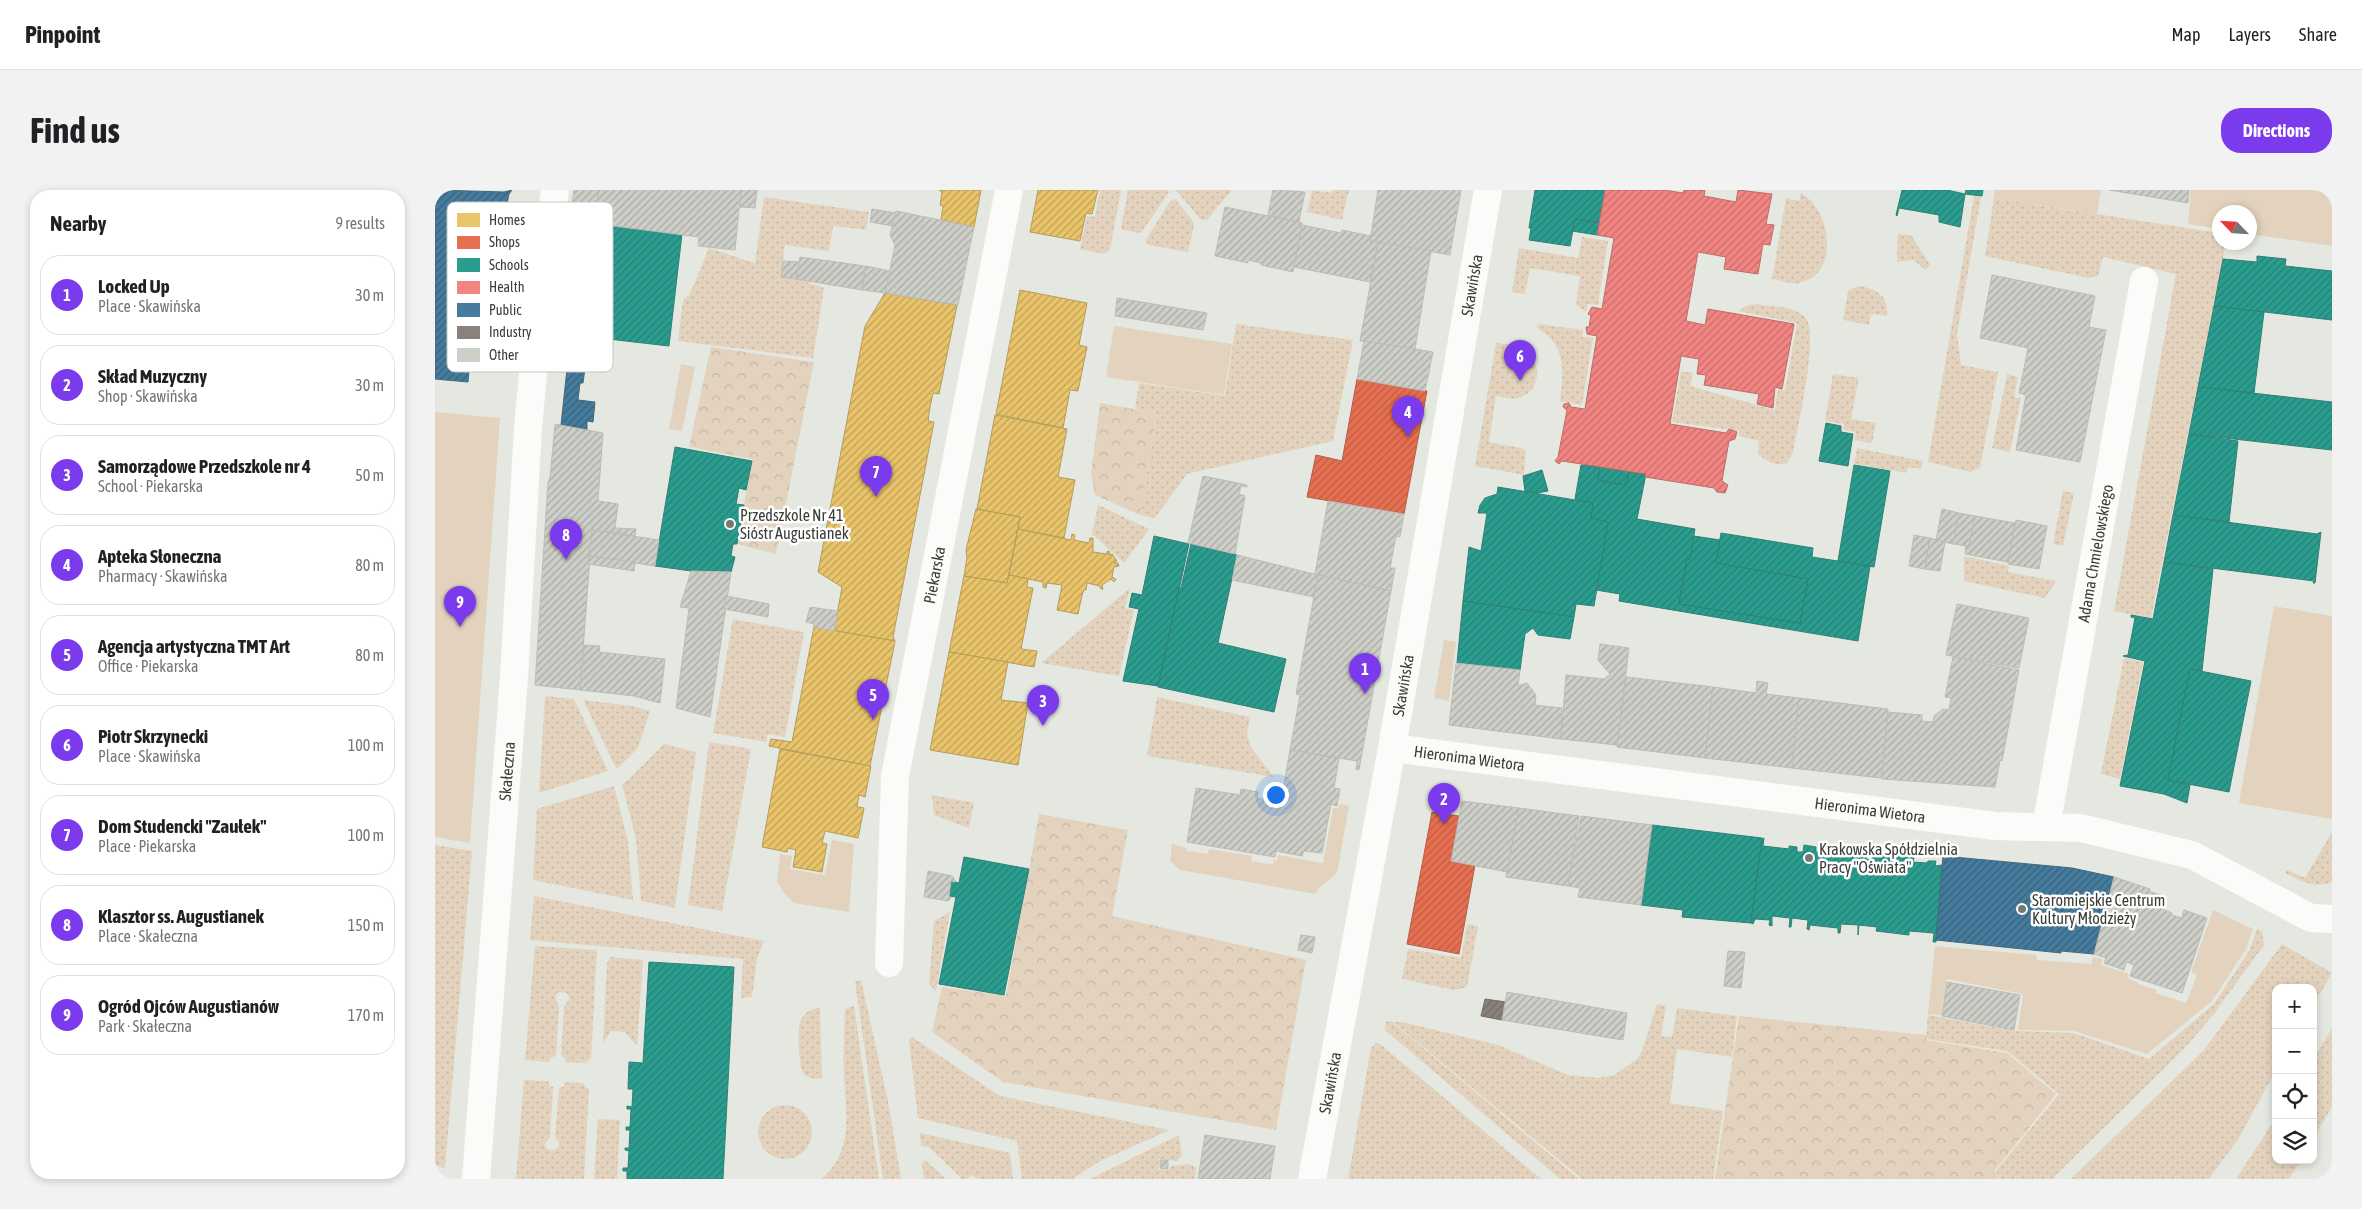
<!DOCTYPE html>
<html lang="en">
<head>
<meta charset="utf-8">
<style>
	body { margin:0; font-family:"Asap Condensed",sans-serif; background:#f2f2f2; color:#202124 }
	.controls { position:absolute; right:15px; bottom:15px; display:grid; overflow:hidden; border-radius:10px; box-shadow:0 2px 8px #0003 }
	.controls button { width:45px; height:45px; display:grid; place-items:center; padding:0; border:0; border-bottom:1px solid #e0e0e0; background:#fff; color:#202124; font:25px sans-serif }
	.compass { position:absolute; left:1777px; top:15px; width:45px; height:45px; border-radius:50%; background:#fff; box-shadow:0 2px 8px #0003; rotate:295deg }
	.you { position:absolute; left:840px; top:604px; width:18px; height:18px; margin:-12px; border:4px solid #fff; border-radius:50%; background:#1a73e8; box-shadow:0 0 0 8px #1a73e833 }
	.badge { display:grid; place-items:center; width:32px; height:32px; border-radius:50%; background:#7c3aed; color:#fff; font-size:16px; font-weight:700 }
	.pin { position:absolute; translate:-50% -41px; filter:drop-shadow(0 1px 2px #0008) }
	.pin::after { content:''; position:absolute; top:26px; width:18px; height:15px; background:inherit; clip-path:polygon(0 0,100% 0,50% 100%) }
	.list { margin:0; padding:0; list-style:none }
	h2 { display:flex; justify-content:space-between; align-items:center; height:65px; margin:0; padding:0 20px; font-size:21px }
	h2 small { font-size:16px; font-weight:400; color:#757577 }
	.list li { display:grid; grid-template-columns:32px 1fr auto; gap:15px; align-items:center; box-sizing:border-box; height:80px; margin:0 10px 10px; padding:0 10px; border:1px solid #e0e0e0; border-radius:20px }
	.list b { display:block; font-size:19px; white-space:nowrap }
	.list p { margin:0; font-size:16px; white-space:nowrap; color:#757577 }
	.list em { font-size:16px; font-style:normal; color:#757577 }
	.icon { flex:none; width:28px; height:28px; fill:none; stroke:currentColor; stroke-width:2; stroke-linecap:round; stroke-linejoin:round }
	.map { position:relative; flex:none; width:1897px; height:989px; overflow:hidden; border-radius:20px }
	header { display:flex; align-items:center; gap:30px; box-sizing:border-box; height:70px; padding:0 25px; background:#fff; border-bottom:1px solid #e0e0e0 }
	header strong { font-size:24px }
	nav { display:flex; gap:28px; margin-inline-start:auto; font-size:18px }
	.intro { display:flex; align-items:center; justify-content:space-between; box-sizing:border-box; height:120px; padding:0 30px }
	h1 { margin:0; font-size:35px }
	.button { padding:12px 22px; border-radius:20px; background:#7c3aed; color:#fff; font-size:18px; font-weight:700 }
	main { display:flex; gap:30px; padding:0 30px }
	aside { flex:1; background:#fff; border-radius:20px; box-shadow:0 2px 8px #0003 }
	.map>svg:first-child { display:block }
</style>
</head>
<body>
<header>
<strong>Pinpoint</strong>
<nav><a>Map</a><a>Layers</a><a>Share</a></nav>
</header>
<div class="intro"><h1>Find us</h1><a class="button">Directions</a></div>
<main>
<aside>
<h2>Nearby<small>9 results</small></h2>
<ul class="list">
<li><span class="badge">1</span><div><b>Locked Up</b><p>Place · Skawińska</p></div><em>30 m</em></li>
<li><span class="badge">2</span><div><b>Skład Muzyczny</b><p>Shop · Skawińska</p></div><em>30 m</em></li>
<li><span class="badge">3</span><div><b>Samorządowe Przedszkole nr 4</b><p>School · Piekarska</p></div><em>50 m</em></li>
<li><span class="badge">4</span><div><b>Apteka Słoneczna</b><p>Pharmacy · Skawińska</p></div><em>80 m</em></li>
<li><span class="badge">5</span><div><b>Agencja artystyczna TMT Art</b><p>Office · Piekarska</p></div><em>80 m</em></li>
<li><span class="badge">6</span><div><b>Piotr Skrzynecki</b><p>Place · Skawińska</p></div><em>100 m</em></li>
<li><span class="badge">7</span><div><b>Dom Studencki &quot;Zaułek&quot;</b><p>Place · Piekarska</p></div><em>100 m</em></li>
<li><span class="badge">8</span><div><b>Klasztor ss. Augustianek</b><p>Place · Skałeczna</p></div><em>150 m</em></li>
<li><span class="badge">9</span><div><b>Ogród Ojców Augustianów</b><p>Park · Skałeczna</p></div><em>170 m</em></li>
</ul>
</aside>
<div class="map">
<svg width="1897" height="989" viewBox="0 0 1897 989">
	<defs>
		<pattern id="grass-dots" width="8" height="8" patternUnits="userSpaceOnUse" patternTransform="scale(1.25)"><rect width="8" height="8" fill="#e3d3be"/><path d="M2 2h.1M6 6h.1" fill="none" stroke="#c4b6a4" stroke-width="1.8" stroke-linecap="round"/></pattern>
		<pattern id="park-crowns" width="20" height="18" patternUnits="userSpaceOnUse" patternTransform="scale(1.25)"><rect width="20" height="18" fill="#e3d3be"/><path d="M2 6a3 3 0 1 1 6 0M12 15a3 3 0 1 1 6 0" fill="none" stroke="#c4b6a4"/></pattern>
		<pattern id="homes-hatch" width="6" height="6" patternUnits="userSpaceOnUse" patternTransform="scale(1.25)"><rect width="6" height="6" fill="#e9c46a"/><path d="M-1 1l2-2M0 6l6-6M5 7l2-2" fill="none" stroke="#bea058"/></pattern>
		<pattern id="shops-hatch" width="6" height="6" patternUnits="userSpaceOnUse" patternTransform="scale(1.25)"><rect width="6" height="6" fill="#e76f51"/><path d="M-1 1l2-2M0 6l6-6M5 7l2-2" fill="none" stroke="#bc5c44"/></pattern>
		<pattern id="schools-hatch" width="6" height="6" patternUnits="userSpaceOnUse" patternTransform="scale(1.25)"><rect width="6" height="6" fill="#2a9d8f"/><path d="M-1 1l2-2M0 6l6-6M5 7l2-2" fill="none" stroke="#258176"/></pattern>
		<pattern id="health-hatch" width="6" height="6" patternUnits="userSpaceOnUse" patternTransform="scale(1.25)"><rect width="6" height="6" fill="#f28482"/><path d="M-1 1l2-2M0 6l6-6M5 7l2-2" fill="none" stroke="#c56d6b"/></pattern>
		<pattern id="public-hatch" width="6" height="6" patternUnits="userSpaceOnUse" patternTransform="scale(1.25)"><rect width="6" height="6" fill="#457b9d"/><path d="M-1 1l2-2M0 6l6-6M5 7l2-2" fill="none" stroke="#38617a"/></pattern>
		<pattern id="industry-hatch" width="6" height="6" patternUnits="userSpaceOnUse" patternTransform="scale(1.25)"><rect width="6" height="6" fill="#8a817c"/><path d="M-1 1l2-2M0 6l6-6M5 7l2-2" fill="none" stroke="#726b66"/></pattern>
		<pattern id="building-hatch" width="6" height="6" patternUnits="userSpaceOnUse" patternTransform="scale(1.25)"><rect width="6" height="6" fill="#cfcfc9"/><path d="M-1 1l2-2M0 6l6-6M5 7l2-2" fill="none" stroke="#a9a9a4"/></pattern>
	</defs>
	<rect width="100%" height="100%" fill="#e5e8e0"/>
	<g fill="url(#grass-dots)">
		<path d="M 665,0 L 686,0 L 675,60 L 668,64 L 645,59 L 652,26 L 660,27 Z"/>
		<path d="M 693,0 L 733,0 L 734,2 L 706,43 L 688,40 L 686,37 Z"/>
		<path d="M 741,0 L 797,0 L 772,30 L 765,29 Z"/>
		<path d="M 877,0 L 897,3 L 898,0 L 914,0 L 907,30 L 872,22 Z"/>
		<path d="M 1366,3 C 1370,6 1375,9 1378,13 C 1397,37 1401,85 1364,93 C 1356,95 1344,90 1337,89 L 1351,8 L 1364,11 Z"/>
		<path d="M 1539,6 L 1546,7 L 1522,144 L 1526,175 L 1563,182 L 1545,278 L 1536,282 L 1493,272 Z"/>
		<path d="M 329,7 L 434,22 L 431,40 L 398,36 L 394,61 L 350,55 L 346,83 L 389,98 L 378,168 L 243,151 L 248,110 L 255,104 L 274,58 L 320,73 Z"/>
		<path d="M 1559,8 L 1784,43 L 1784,52 L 1791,53 L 1716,428 L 1679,421 L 1741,84 L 1668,67 L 1663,86 L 1653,88 L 1550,66 Z"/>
		<path d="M 740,9 L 758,31 L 759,35 L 753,62 L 714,55 L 710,51 L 736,10 Z"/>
		<path d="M 1463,44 L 1476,45 L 1495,75 L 1491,80 L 1478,70 L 1462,72 Z"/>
		<path d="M 1147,47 L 1173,51 L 1163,115 L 1153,114 L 1151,122 L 1141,115 L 1145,86 L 1095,78 L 1090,104 L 1077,102 L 1084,58 L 1143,68 Z"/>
		<path d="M 1423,96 C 1441,98 1454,106 1452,126 L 1436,124 L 1416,229 L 1441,233 L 1437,253 L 1419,250 L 1421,242 L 1408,240 L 1409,234 L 1390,231 L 1398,184 L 1424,188 L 1434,135 L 1408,130 L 1413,101 Z"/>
		<path d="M 1323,114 C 1337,117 1359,116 1370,127 C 1385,143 1362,239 1358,263 L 1352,273 C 1341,276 1332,272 1323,264 L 1324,251 L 1304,246 L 1304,241 L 1237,232 L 1246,181 L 1258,183 L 1255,196 L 1340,220 L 1343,199 L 1350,200 L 1362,133 L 1303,121 L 1313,115 Z"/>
		<path d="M 801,134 L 918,150 L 898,251 L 752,284 L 720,328 L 705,325 L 722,223 L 700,219 L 704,193 L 790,206 Z"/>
		<path d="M 1103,134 L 1148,140 L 1147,147 L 1158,148 L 1147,215 L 1125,211 C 1129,182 1131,154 1102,138 Z"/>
		<path d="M 1061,153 C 1069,154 1080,154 1088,158 C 1108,169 1107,201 1084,208 C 1078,210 1068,207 1061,206 L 1054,252 L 1086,258 L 1091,261 L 1089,285 L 1040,276 Z"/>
		<path d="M 1572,184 L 1583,187 L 1579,207 L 1586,208 L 1575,262 L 1557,258 Z"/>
		<path d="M 1422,258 L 1488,271 L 1486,279 L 1473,277 L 1471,283 L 1419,274 Z"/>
		<path d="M 1628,301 L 1639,303 L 1628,356 L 1618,354 Z"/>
		<path d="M 663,315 L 714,339 L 689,373 L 657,344 Z"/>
		<path d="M 1529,366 L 1574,376 L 1573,382 L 1621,391 L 1610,408 L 1529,391 Z"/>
		<path d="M 695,398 L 690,418 L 699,420 L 684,486 L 606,473 Z"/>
		<path d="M 298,429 L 369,442 L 350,547 L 333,544 L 331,552 L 278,543 Z"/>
		<path d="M 1689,468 L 1708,472 L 1685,589 L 1666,584 Z"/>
		<path d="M 110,506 L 139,509 L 173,581 L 104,603 Z"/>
		<path d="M 722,507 L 815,527 L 812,543 L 816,557 L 839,587 L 712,566 Z"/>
		<path d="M 148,510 L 197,516 L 215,521 L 203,558 L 183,578 L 181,578 Z"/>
		<path d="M 274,552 L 316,559 L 287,721 L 253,715 Z"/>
		<path d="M 229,554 L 261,562 L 240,718 L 206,711 L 201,649 L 187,594 L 194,589 Z"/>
		<path d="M 179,596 L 193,651 L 198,710 L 98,690 L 102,619 Z"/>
		<path d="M 497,605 L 539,613 L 534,638 L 499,625 Z"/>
		<path d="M 1897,642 L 1897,692 C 1879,699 1867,691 1850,683 L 1852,680 L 1870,688 Z"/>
		<path d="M 0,655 L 37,661 L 10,978 L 0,975 Z"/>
		<path d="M 99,706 L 329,751 L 322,769 L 317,807 L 306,808 L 308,769 L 95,750 Z"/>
		<path d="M 515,722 L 501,801 L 494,794 L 499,731 Z"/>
		<path d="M 1032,734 L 1043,736 L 1032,797 L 1019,800 L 967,789 L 973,759 L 1026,768 Z"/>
		<path d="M 1822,739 L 1827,741 L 1829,755 L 1778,825 L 1749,859 L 1617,989 L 1564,989 L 1561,981 L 1624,904 L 1572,861 L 1491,849 L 1493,825 L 1581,841 L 1639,843 L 1714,869 L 1779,814 L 1814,761 Z"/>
		<path d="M 1847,754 L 1897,783 L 1878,816 L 1878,798 L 1841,798 L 1841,880 L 1804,948 L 1774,989 L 1636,989 L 1769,860 Z"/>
		<path d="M 100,756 L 162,760 L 156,868 L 150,873 L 131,872 L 130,868 L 126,866 L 129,816 L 135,809 L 132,803 L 123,802 L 120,808 L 124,816 L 121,866 L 116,867 L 114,872 L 90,870 Z"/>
		<path d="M 176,767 L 208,770 L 202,856 L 190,842 L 176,841 L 168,853 L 172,773 Z"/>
		<path d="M 426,790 L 453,911 L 466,989 L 448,989 L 420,791 Z"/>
		<path d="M 1222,814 L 1231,815 L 1226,846 L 1237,847 L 1242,818 L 1302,826 L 1297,867 L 1242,859 L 1235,913 L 1288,921 L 1278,989 L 1147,989 L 958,832 L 967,832 L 1063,855 L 1133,885 L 1163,888 L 1179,885 L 1202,869 L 1207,861 Z"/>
		<path d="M 419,816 L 444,989 L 387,989 C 419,960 411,924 409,885 C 408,863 409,841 410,819 Z"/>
		<path d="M 385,817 L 387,888 C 381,889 374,889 369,884 C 363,877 362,838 366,830 C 370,821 376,820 385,817 Z"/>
		<path d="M 956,831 L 1144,989 L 1125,989 L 950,840 L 951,832 Z"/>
		<path d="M 1897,838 L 1897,917 L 1878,949 L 1878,870 Z"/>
		<path d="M 477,847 L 565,906 L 735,940 L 665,971 L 637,989 L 587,989 L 582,951 L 483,928 L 474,850 Z"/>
		<path d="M 941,853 L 945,854 L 1106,989 L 913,989 L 936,858 Z"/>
		<path d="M 89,890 L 113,891 L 115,896 L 118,897 L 115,948 L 110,954 L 111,958 L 117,961 L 124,957 L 124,952 L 120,948 L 124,898 L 128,897 L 130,892 L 148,893 L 150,897 L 154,899 L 149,989 L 81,989 Z"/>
		<circle cx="350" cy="942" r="27"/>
		<path d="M 1841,928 L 1841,970 L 1866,970 L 1854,989 L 1801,989 Z"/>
		<path d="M 163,929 L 185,930 L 182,989 L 159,989 Z"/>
		<path d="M 485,943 L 575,963 L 578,989 L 542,989 L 537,985 L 532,989 L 527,989 L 494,957 L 486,956 Z"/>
		<path d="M 744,945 L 747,965 L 742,971 L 724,969 L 723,979 L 735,980 L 736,976 L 754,974 L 761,978 L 760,989 L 655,989 Z"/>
		<path d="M 490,970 L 511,989 L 489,989 L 487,974 Z"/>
	</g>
	<g fill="url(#park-crowns)">
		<path d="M 276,157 L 379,172 L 341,364 L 302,354 L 317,269 L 254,257 Z"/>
		<path d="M 665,213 L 722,223 L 705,325 L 660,305 L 656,284 Z"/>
		<path d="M 604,624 L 693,640 L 677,726 L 871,770 L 841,940 L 568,892 L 497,842 L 507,797 L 571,806 Z"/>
		<path d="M 1304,826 L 1491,845 L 1491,850 L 1572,863 L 1621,904 L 1560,980 L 1563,989 L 1280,989 Z"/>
	</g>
	<g fill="#e3d3be">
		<path d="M 1560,0 L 1666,0 L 1662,24 L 1559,8 Z"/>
		<path d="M 1756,0 L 1897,0 L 1897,56 L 1815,44 L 1814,22 L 1784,22 L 1784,39 L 1753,34 Z"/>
		<path d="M 679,136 L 797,154 L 789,205 L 671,187 Z"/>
		<path d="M 246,174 L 260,177 L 247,241 L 234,239 Z"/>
		<path d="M 0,222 L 65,228 L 35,653 L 0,647 Z"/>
		<path d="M 1839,416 L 1897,426 L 1897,629 L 1804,613 Z"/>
		<path d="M 1009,450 L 1021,452 L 1014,511 L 999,508 Z"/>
		<path d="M 905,614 L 914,616 L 902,683 L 882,700 L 881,704 L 745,680 L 735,671 L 737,654 L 752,658 L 752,661 L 773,664 L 774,659 L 817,666 L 816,671 L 838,675 L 839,670 L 842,671 L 843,665 L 888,673 L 898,618 L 903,618 Z"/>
		<path d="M 397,650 L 419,654 L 414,722 L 359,713 L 349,703 L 342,691 L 345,664 L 357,666 L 355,679 L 390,685 Z"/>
		<path d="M 1778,720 L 1818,739 L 1811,759 L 1777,811 L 1712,864 L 1639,841 L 1583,840 L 1588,804 L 1512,789 L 1506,825 L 1493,824 L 1500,756 L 1601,765 L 1602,770 L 1656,774 L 1658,767 L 1668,769 L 1666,775 L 1694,784 L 1692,788 L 1702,792 L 1703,794 L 1722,800 L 1721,803 L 1751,813 L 1762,785 L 1756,782 Z"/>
	</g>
	<g fill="url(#homes-hatch)" stroke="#b59c5b">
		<path d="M 504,0 L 546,0 L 539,37 L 506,30 L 508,16 L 505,15 L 507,2 Z"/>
		<path d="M 603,0 L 663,0 L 657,24 L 651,23 L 645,51 L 595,42 Z"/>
		<path d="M 585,100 L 652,113 L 644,155 L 652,157 L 643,201 L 635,200 L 628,238 L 561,224 Z"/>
		<path d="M 450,103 L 522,115 L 504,204 L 498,203 L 495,217 L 493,231 L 499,232 L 458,447 L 460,451 L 399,441 L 407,397 L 383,382 L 430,136 Z"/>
		<path d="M 560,225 L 632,239 L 623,287 L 640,290 L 629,348 L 583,339 L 585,327 L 542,319 Z"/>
		<path d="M 541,319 L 585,327 L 572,393 L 529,386 L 532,367 L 531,360 Z"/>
		<path d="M 583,339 L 636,350 L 637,344 L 640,345 L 639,350 L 654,353 L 655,348 L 658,348 L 658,362 L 671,364 L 673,361 L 675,362 L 673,365 L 677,364 L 682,371 L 679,373 L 683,373 L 684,376 L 679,377 L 677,387 L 681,389 L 679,392 L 676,389 L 667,395 L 668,399 L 666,399 L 665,396 L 652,393 L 651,400 L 649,400 L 647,405 L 643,424 L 622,420 L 627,395 L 612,393 L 611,398 L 608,397 L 608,392 L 574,385 Z"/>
		<path d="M 574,385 L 593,389 L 592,397 L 598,398 L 586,459 L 602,461 L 599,477 L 514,462 L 529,386 L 572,393 Z"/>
		<path d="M 379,437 L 460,451 L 435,576 L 334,556 L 336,549 L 357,552 Z"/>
		<path d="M 514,462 L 573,472 L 566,510 L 593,513 L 583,575 L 495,560 Z"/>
		<path d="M 345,559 L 436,576 L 430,607 L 424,605 L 422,617 L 429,618 L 423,648 L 390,641 L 387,653 L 392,654 L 387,682 L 358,677 L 361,660 L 353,658 L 352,662 L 327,657 Z"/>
	</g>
	<g fill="url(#shops-hatch)" stroke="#b36049">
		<path d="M 922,189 L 992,201 L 969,324 L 872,307 L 881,265 L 907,271 Z"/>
		<path d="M 997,622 L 1024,626 L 1016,671 L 1040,675 L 1024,764 L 972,754 Z"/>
	</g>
	<g fill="url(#schools-hatch)" stroke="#2f8075">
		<path d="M 1100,0 L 1170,0 L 1164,33 L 1140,29 L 1135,56 L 1094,50 L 1096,38 L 1094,38 Z"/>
		<path d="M 1467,0 L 1512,0 L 1530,4 L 1525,37 L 1504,32 L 1504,25 L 1464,18 L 1462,26 L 1461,25 Z"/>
		<path d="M 1531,0 L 1548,0 L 1547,6 L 1530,4 Z"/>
		<path d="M 1140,29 L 1164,33 L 1162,45 L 1137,41 Z"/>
		<path d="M 160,34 L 247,44 L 234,156 L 147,146 L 152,100 L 149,99 L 150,89 L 152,79 L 155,80 Z"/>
		<path d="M 1822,66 L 1851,69 L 1850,76 L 1897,81 L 1897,130 L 1779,116 L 1788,69 L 1822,72 Z"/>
		<path d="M 1779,116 L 1829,122 L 1819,203 L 1763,197 Z"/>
		<path d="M 1763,197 L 1897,212 L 1897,260 L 1754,244 Z"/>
		<path d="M 1391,233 L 1406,236 L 1406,242 L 1418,244 L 1413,276 L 1384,271 Z"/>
		<path d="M 1754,244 L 1803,251 L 1794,332 L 1738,325 Z"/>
		<path d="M 240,257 L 317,271 L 311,300 L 304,298 L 301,314 L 309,315 L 302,354 L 298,354 L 296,366 L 300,367 L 296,382 L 256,381 L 220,376 Z"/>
		<path d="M 1146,275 L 1165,277 L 1163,290 L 1191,295 L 1194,282 L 1211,284 L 1202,329 L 1260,339 L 1255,369 L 1252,369 L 1244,414 L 1365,433 L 1373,389 L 1281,373 L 1286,343 L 1378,358 L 1377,367 L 1435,376 L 1423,451 L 1184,411 L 1185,404 L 1161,400 L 1173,332 L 1156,328 L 1158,313 L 1140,309 Z"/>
		<path d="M 1419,275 L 1455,281 L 1439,377 L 1403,371 Z"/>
		<path d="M 1165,277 L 1194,282 L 1191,295 L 1163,290 Z"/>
		<path d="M 1107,280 L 1113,301 L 1102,303 L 1090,301 L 1088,286 Z"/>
		<path d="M 1063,297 L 1158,313 L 1156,328 L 1173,332 L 1159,416 L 1141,414 L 1139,427 L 1028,411 L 1034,357 L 1046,361 L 1052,323 L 1043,323 L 1045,315 L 1050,308 L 1062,304 Z"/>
		<path d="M 1738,325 L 1882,344 L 1886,342 L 1880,393 L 1878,393 L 1879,391 L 1729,372 Z"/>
		<path d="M 719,346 L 754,354 L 723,496 L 688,491 L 704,419 L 694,417 L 697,403 L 707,405 Z"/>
		<path d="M 1259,346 L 1285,350 L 1281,373 L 1373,389 L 1365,433 L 1244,414 L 1252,369 L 1255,369 Z"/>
		<path d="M 756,354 L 802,365 L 783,453 L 851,469 L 839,522 L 723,497 L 744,398 L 746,398 Z"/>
		<path d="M 1729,372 L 1778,379 L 1767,481 L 1755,479 L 1733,590 L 1755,595 L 1752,613 L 1729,604 L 1685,596 L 1710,471 L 1688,466 L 1693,465 L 1700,428 L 1696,427 L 1696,425 L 1718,429 Z"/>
		<path d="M 1028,411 L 1139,427 L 1135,449 L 1103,445 L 1098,438 L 1090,444 L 1085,480 L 1022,473 Z"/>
		<path d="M 1755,479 L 1816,491 L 1794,602 L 1733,590 Z"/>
		<path d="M 1217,635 L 1327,648 L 1316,733 L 1247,727 L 1248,720 L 1206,715 Z"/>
		<path d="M 1329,648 L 1328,656 L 1354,659 L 1354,656 L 1362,657 L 1362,662 L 1368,662 L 1369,655 L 1381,657 L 1381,662 L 1396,664 L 1396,658 L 1398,658 L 1397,664 L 1423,667 L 1423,662 L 1432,663 L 1431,669 L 1437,670 L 1438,663 L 1479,668 L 1478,672 L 1492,673 L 1493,671 L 1501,671 L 1500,676 L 1507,675 L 1501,752 L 1498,752 L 1499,743 L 1474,741 L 1474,745 L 1441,741 L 1442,737 L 1424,735 L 1423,745 L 1423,735 L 1406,734 L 1405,743 L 1403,743 L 1403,738 L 1375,735 L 1374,740 L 1372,739 L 1373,730 L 1357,728 L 1356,737 L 1354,737 L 1355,728 L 1337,726 L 1337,736 L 1334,735 L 1335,730 L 1320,729 L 1318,734 L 1316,733 L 1327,649 Z"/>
		<path d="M 529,667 L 594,679 L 569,805 L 504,794 L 521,707 L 514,706 L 515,699 L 516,691 L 524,693 Z"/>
		<path d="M 214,772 L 299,777 L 288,989 L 192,989 L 192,981 L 188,981 L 188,978 L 193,978 L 194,961 L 190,960 L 190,958 L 194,958 L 195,940 L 191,940 L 191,937 L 195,937 L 196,919 L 192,919 L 192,916 L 197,917 L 198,899 L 193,899 L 194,872 L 208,873 Z"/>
	</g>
	<path fill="url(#health-hatch)" stroke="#bb6f6c" d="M 1170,0 L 1229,0 L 1248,3 L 1249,0 L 1270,0 L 1269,6 L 1301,12 L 1303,0 L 1337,4 L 1331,34 L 1339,35 L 1335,55 L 1328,54 L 1323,84 L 1289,79 L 1291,67 L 1263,62 L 1251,131 L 1270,135 L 1273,119 L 1359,134 L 1347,199 L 1340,197 L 1338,218 L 1322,214 L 1324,204 L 1269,195 L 1271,185 L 1262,184 L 1264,169 L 1246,166 L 1235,234 L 1291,243 L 1294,239 L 1302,242 L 1300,249 L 1294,251 L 1287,291 L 1293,295 L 1290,303 L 1282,302 L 1279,298 L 1210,287 L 1211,284 L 1127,271 L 1124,274 L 1120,271 L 1123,267 L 1132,220 L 1128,217 L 1129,214 L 1134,213 L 1136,217 L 1150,219 L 1162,146 L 1152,144 L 1151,137 L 1154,137 L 1156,125 L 1153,124 L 1157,117 L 1167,119 L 1179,48 L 1162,45 Z"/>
	<g fill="url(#public-hatch)" stroke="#42687e">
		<path d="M 0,0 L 69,2 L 77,0 L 74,4 L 71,19 L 70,49 L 72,53 L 70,56 L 64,49 L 44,48 L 41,81 L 51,82 L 50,88 L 41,88 L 38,122 L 48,122 L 47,128 L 38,128 L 33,192 L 0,189 Z"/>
		<path d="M 147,146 L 171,149 L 169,180 L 150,178 L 148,193 L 145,193 L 143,210 L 160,212 L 158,232 L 152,231 L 152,240 L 126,235 L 132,179 L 129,179 L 129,176 L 35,170 L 35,155 L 120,161 L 120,156 L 146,158 Z"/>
		<path d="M 1508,666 L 1637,678 L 1679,687 L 1659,764 L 1626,761 L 1626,763 L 1501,750 Z"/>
	</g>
	<path fill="url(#industry-hatch)" stroke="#726d67" d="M 1050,809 L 1071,812 L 1067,830 L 1046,826 Z"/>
	<g fill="url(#building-hatch)" stroke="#bcbcb6">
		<path d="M 139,0 L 164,0 L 162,17 L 137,14 Z"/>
		<path d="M 164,0 L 306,0 L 300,60 L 263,56 L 264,47 L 163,34 L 166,17 L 162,17 Z"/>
		<path d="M 306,0 L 322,0 L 320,18 L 305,17 Z"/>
		<path d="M 838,0 L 870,2 L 864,32 L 833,25 Z"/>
		<path d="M 943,0 L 1026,0 L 1015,65 L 935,51 Z"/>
		<path d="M 1674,0 L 1754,0 L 1753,13 Z"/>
		<path d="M 790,17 L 867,33 L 858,82 L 826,75 L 826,73 L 813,70 L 813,73 L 780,66 Z"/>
		<path d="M 437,19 L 461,23 L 458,36 L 435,32 Z"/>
		<path d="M 461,21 L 539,37 L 523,115 L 450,103 L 460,55 L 455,45 Z"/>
		<path d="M 867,35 L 906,43 L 907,40 L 936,46 L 935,51 L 943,52 L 935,92 L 859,77 Z"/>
		<path d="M 943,52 L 996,61 L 980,159 L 925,151 Z"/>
		<path d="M 365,67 L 430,76 L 427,100 L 361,89 Z"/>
		<path d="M 348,71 L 364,72 L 361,89 L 346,87 Z"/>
		<path d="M 431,76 L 455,81 L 450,103 L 427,100 Z"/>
		<path d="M 1557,85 L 1660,106 L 1654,137 L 1671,140 L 1645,272 L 1581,260 L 1591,205 L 1584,203 L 1593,158 L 1545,148 Z"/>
		<path d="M 682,108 L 772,123 L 768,140 L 680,126 Z"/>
		<path d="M 929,151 L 998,162 L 990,201 L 922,189 Z"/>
		<path d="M 120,234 L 168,243 L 163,311 L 183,314 L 180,338 L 201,339 L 200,346 L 157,340 L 145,500 L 100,495 L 113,292 L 115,288 Z"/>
		<path d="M 768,286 L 812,295 L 812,297 L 806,296 L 804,304 L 810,306 L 800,364 L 753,353 Z"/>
		<path d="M 893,311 L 969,324 L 965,347 L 961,346 L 955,378 L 960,378 L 956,401 L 880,384 Z"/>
		<path d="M 1507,319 L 1524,323 L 1518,354 L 1501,350 Z"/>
		<path d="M 1524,323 L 1540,326 L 1534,356 L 1518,354 Z"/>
		<path d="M 1540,326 L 1580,333 L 1573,372 L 1530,364 L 1531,356 L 1534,356 Z"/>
		<path d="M 1581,330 L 1612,336 L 1604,379 L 1573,374 Z"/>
		<path d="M 157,340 L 224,350 L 220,376 L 154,366 Z"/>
		<path d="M 1479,345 L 1495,348 L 1490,379 L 1474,376 Z"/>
		<path d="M 1495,348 L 1510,352 L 1505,381 L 1490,379 Z"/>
		<path d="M 802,365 L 883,385 L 879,407 L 797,390 Z"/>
		<path d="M 154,366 L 200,372 L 199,381 L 153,374 Z"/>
		<path d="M 256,381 L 296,382 L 275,527 L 241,518 L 254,418 L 245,417 Z"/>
		<path d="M 883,385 L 956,401 L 924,580 L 921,579 L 922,571 L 855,560 L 865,505 L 861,504 Z"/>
		<path d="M 291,406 L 334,414 L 333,427 L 289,419 Z"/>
		<path d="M 1522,414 L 1594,428 L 1584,478 L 1511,465 Z"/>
		<path d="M 375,417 L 403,421 L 399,441 L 379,437 L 379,434 L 371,432 Z"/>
		<path d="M 1165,454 L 1194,458 L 1182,555 L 1126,549 L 1131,485 L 1169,489 L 1175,484 L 1163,470 Z"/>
		<path d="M 149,455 L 165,456 L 164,462 L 230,469 L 225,513 L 199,506 L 145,500 Z"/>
		<path d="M 1518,467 L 1584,480 L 1567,571 L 1565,570 L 1560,597 L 1447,589 L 1453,522 L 1487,525 L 1487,531 L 1498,532 L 1499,526 L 1508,519 L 1514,520 L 1516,508 L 1510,507 Z"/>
		<path d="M 1021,473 L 1085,480 L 1083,496 L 1092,493 L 1101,505 L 1100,515 L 1127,518 L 1126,549 L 1014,535 Z"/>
		<path d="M 1191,487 L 1278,497 L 1270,568 L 1182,557 Z"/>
		<path d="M 1322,491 L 1333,493 L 1331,504 L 1364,508 L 1357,578 L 1270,568 L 1278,497 L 1321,503 Z"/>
		<path d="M 1364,508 L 1453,519 L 1446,588 L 1357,578 Z"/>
		<path d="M 855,560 L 904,568 L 899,598 L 905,599 L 902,616 L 896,614 L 887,663 L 869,661 L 867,666 L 841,661 L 840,667 L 752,652 L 761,598 L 805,605 L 806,599 L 823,602 L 822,608 L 846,612 Z"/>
		<path d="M 1027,611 L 1084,618 L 1072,682 L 1016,671 Z"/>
		<path d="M 1084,618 L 1144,626 L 1133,696 L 1071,687 Z"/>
		<path d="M 1146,626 L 1217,635 L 1206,715 L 1143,707 L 1145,698 L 1133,696 Z"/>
		<path d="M 493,681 L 517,686 L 520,690 L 520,692 L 516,691 L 515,699 L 514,706 L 516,708 L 513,711 L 489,707 Z"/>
		<path d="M 1679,687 L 1715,699 L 1715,702 L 1726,705 L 1722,717 L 1737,723 L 1736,725 L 1747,728 L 1749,720 L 1772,728 L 1747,803 L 1695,786 L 1699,775 L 1691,772 L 1689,780 L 1669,773 L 1671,768 L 1659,764 Z"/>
		<path d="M 866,745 L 880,747 L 877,763 L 863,760 Z"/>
		<path d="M 1293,761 L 1310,762 L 1306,798 L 1289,796 Z"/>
		<path d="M 1512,792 L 1585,805 L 1579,840 L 1507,826 Z"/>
		<path d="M 1072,802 L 1192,823 L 1188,850 L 1067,830 Z"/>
		<path d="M 770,945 L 840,956 L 835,989 L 763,989 Z"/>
		<path d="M 725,970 L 733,970 L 733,979 L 725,978 Z"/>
	</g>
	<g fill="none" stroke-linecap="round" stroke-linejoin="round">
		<g stroke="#fbfcfa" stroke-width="28">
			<path d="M 101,159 L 120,0"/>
			<path id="s1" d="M 957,558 L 1560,636 L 1646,638 L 1757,665 L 1876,728 L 1897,729"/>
			<path id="s2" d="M 1611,637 L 1709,91"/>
			<path id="s3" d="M 454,773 L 460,586 L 574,0"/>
			<path id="s4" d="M 41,989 L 79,487 L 93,237 L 99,174"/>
			<path id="s5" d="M 877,989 L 957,558 L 1053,0"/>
		</g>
	</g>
	<g fill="#767972" stroke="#fff" stroke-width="2">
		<circle cx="295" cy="334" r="5"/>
		<circle cx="1374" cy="668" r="5"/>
		<circle cx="1587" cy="719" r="5"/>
	</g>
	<g text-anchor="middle" stroke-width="5" stroke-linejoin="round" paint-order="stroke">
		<g font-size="16" fill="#3b3d37" stroke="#fff">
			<text dy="6" stroke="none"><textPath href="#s5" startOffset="908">Skawińska</textPath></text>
			<text dy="6" stroke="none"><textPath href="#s2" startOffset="278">Adama Chmielowskiego</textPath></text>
			<text dy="6" stroke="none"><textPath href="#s3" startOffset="392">Piekarska</textPath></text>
			<text dy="6" stroke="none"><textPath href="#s5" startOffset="502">Skawińska</textPath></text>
			<text dy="6" stroke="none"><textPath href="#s1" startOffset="78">Hieronima Wietora</textPath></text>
			<text dy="6" stroke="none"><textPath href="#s4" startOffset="409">Skałeczna</textPath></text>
			<text dy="6" stroke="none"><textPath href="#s1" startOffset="482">Hieronima Wietora</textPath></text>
			<text dy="6" stroke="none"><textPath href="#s5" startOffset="98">Skawińska</textPath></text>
		</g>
		<g font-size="16" fill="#3b3d37" stroke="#fff" text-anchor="start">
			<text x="305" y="331">Przedszkole Nr 41<tspan x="305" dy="18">Sióstr Augustianek</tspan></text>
			<text x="1384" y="665">Krakowska Spółdzielnia<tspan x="1384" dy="18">Pracy "Oświata"</tspan></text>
			<text x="1597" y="716">Staromiejskie Centrum<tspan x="1597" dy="18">Kultury Młodzieży</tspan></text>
		</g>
	</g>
	<rect x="12" y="12" width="166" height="170" rx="8" fill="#fff" stroke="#c4c5c3" stroke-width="1"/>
	<rect x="22" y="23" width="23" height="14" fill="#e9c46a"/>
	<rect x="22" y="46" width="23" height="13" fill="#e76f51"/>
	<rect x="22" y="68" width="23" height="14" fill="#2a9d8f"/>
	<rect x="22" y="91" width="23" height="13" fill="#f28482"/>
	<rect x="22" y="113" width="23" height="14" fill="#457b9d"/>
	<rect x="22" y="136" width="23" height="13" fill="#8a817c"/>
	<rect x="22" y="158" width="23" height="14" fill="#cfcfc9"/>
	<g font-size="14" fill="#3b3d37">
		<text x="54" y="35">Homes</text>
		<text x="54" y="57">Shops</text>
		<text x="54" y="80">Schools</text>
		<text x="54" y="102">Health</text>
		<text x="54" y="125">Public</text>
		<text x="54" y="147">Industry</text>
		<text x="54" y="170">Other</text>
	</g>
</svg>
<div class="controls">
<button>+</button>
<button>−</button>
<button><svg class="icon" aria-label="locate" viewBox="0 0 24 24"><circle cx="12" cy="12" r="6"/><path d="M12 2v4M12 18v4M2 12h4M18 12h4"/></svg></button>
<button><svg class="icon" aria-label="layers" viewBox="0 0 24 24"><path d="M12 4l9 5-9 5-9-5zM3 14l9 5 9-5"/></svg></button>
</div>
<svg class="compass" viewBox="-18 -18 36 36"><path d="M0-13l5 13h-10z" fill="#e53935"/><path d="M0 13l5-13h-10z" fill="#757577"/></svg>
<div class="you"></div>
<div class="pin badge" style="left:930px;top:504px">1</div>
<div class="pin badge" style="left:1009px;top:634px">2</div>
<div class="pin badge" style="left:608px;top:536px">3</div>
<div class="pin badge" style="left:973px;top:247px">4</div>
<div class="pin badge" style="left:438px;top:530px">5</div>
<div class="pin badge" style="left:1085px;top:191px">6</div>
<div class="pin badge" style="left:441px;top:307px">7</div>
<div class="pin badge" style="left:131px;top:370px">8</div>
<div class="pin badge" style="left:25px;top:437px">9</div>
</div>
</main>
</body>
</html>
